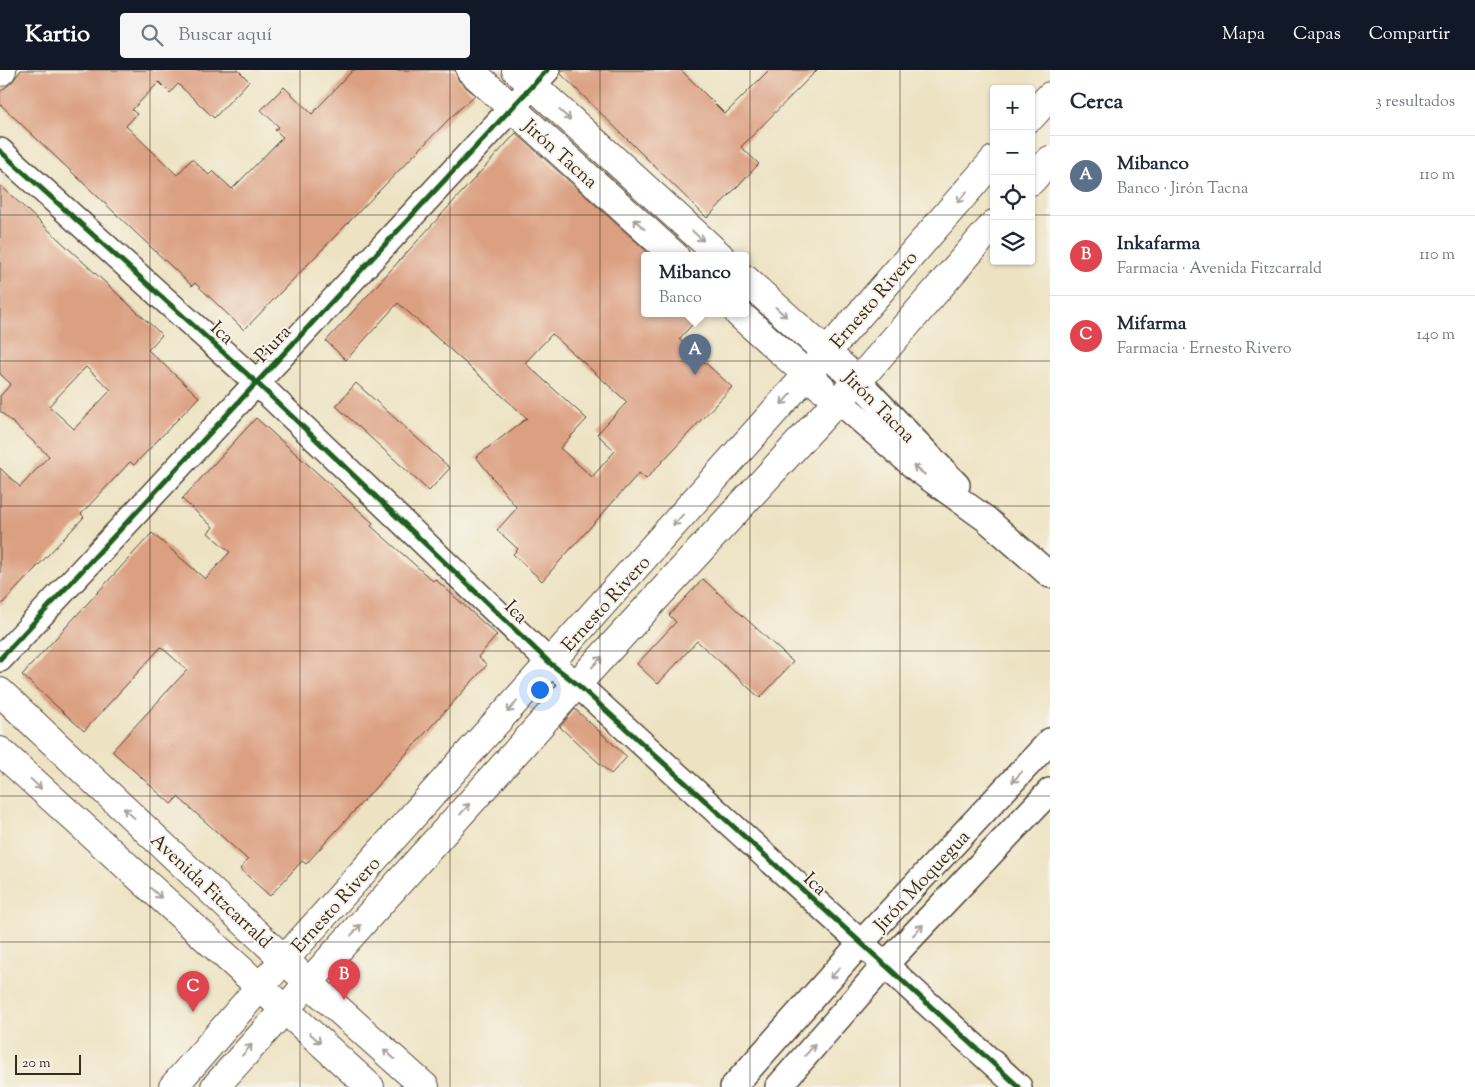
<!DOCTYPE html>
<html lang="es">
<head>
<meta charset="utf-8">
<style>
	body { margin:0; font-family:"Sorts Mill Goudy",serif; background:#f6f6f7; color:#1f2937 }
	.controls { position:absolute; right:15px; top:15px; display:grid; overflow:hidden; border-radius:5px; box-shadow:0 1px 4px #0004 }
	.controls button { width:45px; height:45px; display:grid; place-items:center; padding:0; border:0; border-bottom:1px solid #e0e1e3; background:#fff; color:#1f2937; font:25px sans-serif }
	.scale { position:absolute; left:15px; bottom:12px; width:66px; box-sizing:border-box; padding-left:5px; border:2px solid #3b2a1e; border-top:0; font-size:14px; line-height:18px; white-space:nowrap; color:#3b2a1e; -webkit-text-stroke:4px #f7f3e8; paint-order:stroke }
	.you { position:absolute; left:539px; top:619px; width:18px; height:18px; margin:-12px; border:4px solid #fff; border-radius:50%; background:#1a73e8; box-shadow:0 0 0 8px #1a73e833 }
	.badge { display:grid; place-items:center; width:32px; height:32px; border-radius:50%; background:#111827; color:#fff; font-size:16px; font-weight:700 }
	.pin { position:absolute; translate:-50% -41px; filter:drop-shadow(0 1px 2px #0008) }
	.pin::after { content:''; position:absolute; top:26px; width:18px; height:15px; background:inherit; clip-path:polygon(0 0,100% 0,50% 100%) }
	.popup { position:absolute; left:641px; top:182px; width:108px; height:65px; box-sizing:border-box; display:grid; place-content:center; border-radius:5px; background:#fff; filter:drop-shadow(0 1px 4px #0005); font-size:16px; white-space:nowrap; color:#747a83 }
	.popup b { font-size:19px; color:#1f2937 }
	.popup::after { content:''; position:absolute; left:50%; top:100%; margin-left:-10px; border:10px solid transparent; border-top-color:#fff }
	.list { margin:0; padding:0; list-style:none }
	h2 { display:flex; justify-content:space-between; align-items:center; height:65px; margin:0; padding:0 20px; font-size:21px }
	h2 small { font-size:16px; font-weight:400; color:#747a83 }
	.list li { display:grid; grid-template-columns:32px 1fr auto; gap:15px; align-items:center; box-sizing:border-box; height:80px; padding:0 20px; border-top:1px solid #e0e1e3 }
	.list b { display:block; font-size:19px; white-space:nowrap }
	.list p { margin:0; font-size:16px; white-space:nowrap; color:#747a83 }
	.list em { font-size:16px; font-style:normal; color:#747a83 }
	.icon { flex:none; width:28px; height:28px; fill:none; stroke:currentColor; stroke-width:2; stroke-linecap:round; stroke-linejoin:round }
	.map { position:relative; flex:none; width:1050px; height:1017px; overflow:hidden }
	header { display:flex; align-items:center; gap:30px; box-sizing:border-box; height:70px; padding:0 25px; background:#111827; color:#fff }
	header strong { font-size:24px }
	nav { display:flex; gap:28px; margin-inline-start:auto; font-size:18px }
	.search { width:350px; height:45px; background:#f6f6f7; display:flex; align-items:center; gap:12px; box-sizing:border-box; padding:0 18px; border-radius:5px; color:#747a83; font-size:19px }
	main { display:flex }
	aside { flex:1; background:#fff }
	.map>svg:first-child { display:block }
</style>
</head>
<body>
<header>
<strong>Kartio</strong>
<div class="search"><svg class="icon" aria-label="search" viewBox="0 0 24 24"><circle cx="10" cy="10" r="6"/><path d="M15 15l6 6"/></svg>Buscar aquí</div>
<nav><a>Mapa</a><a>Capas</a><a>Compartir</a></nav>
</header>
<main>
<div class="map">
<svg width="1050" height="1017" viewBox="0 0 1050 1017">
	<rect width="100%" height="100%" fill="#f7f3e8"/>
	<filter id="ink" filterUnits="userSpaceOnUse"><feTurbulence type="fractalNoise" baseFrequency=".02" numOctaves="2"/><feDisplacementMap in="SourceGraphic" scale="10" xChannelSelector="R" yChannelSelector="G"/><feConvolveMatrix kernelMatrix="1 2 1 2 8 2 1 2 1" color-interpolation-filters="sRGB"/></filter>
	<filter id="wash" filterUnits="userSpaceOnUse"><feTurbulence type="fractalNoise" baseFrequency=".0096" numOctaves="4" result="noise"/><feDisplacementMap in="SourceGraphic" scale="20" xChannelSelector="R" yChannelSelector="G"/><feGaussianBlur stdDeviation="1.12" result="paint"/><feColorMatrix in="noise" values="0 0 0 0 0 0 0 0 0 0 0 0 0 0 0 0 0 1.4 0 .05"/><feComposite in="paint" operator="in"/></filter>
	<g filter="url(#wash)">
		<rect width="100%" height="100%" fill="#ede3c3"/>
		<g id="blocks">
			<g fill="#db9f81" fill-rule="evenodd">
				<path d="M 21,0 L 238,0 L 249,11 L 214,48 L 178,14 L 170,23 L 159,12 L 132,40 L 137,44 L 126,56 L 177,105 L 192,89 L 209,105 L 213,101 L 232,119 L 283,67 L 275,60 L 279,57 L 261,40 L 284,17 L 312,44 L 353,0 L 455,0 L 459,11 L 475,25 L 450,48 L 244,260 L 195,213 L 192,216 L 0,34 L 0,22 L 13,11 Z"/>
				<path d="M 561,0 L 681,0 L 725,44 L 769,0 L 817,0 L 741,77 L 759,94 L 707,148 L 561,4 Z"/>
				<path d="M 516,63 L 652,186 L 645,186 L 645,244 L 702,244 L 679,269 L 732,317 L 646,409 L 639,403 L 542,511 L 513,484 L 518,479 L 497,460 L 517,438 L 476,387 L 527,348 L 398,233 L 346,290 L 326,271 ZM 552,264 L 627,332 L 597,364 L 615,381 L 592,407 L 560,378 L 587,349 L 525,293 Z"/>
				<path d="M 0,115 L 162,265 L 148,280 L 199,327 L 134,395 L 130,392 L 81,444 L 84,447 L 0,536 L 0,398 L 20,417 L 49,386 L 0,341 L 0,326 L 11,314 L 0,304 ZM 86,297 L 111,320 L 74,359 L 49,336 Z"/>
				<path d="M 356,313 L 450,398 L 429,421 L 336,336 Z"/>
				<path d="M 256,348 L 373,453 L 371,456 L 433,511 L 435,509 L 497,565 L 478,587 L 487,595 L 306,794 L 302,791 L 270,826 L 240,799 L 248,790 L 178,727 L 171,734 L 112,681 L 187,600 L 161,577 L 84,661 L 22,605 L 152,463 L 205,509 L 230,482 L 208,463 L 213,457 L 182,429 Z"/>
				<path d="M 703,509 L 793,592 L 760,628 L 697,571 L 658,614 L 637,594 L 676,552 L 669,545 Z"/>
				<path d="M 575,639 L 627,687 L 611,704 L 560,657 Z"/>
			</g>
		</g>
	</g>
	<g filter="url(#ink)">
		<use href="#blocks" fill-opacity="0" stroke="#564637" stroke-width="1"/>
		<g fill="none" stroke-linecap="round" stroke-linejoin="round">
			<g stroke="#564637" stroke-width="28">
				<g id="street">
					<path d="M 0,81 L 256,312 L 551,594 L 577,614 L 1019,1017"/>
					<path d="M 858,311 L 957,415"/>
					<path d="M 838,330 L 918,400 L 986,449 L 1050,505"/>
					<path d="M 0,589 L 547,0"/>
					<path d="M 733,1017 L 860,874 L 1050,671"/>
					<path d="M 778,1017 L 884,896 L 1050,721"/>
				</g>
			</g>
			<g stroke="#564637" stroke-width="30">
				<g id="secondary">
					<path d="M 470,0 L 675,186"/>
					<path d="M 516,0 L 720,186"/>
					<path d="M 0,2 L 2,0"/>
					<path d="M 1031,47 L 1050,26"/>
					<path d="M 1031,111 L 1050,90"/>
					<path d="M 745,209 L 858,311"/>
					<path d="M 739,244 L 821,317"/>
					<path d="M 0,622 L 309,913 L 425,1017"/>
					<path d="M 0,681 L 370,1017"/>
					<path d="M 173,1017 L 259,918 L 807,305 L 994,90"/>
					<path d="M 215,1017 L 577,614 L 838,330 L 858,311 L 994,154"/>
				</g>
			</g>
			<use href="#street" stroke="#fff" stroke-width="25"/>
			<use href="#secondary" stroke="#fff" stroke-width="28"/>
			<g stroke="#f7f3e8" stroke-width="8">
				<g id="cycleway">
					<path d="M 0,81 L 256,312 L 551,594 L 577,614 L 1019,1017"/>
					<path d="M 0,589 L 547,0"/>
				</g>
			</g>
			<use href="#cycleway" stroke="#1b5e20" stroke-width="5"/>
		</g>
		<defs><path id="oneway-shaft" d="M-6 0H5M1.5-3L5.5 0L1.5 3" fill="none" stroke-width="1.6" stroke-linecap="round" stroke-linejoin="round" transform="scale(1.25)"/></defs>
		<g stroke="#a79f9a">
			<use href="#oneway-shaft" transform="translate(565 45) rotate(42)"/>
			<use href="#oneway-shaft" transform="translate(962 127) rotate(131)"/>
			<use href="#oneway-shaft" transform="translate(639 154) rotate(-138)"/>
			<use href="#oneway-shaft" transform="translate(698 166) rotate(42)"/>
			<use href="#oneway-shaft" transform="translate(781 242) rotate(42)"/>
			<use href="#oneway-shaft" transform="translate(786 329) rotate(132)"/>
			<use href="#oneway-shaft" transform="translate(919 400) rotate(-142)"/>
			<use href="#oneway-shaft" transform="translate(678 450) rotate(132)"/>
			<use href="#oneway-shaft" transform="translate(597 592) rotate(-47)"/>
			<use href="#oneway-shaft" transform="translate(512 637) rotate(132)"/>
			<use href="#oneway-shaft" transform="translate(1017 707) rotate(133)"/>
			<use href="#oneway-shaft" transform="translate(36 714) rotate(43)"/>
			<use href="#oneway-shaft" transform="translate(465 739) rotate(-48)"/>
			<use href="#oneway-shaft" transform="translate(129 743) rotate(-137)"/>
			<use href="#oneway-shaft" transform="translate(156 823) rotate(43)"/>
			<use href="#oneway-shaft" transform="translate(356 860) rotate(-48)"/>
			<use href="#oneway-shaft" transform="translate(918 860) rotate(-47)"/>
			<use href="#oneway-shaft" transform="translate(835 903) rotate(132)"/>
			<use href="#oneway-shaft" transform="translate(315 968) rotate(42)"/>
			<use href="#oneway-shaft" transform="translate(247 980) rotate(-49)"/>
			<use href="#oneway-shaft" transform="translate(810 980) rotate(-49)"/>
			<use href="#oneway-shaft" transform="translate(389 984) rotate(-138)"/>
		</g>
	</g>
	<path fill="none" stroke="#3b2a1e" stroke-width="1" stroke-opacity="0.55" d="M 150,0 L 150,1017M 300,0 L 300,1017M 450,0 L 450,1017M 600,0 L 600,1017M 750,0 L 750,1017M 900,0 L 900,1017M 0,145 L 994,145M 1031,145 L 1050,145M 0,291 L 1050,291M 0,436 L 1050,436M 0,581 L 1050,581M 0,726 L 1050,726M 0,872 L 1050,872"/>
	<g text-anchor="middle" stroke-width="4" stroke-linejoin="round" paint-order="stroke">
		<g font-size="19" fill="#3b2a1e" stroke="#f7f3e8">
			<text transform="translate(561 83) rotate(42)" y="7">Jirón Tacna</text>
			<text transform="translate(873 229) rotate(-49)" y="7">Ernesto Rivero</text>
			<text transform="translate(223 262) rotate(42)" y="7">Ica</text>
			<text transform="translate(272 273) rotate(-47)" y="7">Piura</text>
			<text transform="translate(880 336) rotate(45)" y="7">Jirón Tacna</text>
			<text transform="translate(605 533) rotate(-48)" y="7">Ernesto Rivero</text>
			<text transform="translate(517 541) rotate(44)" y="7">Ica</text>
			<text transform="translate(921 810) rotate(-47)" y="7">Jirón Moquegua</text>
			<text transform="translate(816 813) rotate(43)" y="7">Ica</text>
			<text transform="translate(212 820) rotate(43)" y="7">Avenida Fitzcarrald</text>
			<text transform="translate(335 834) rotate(-48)" y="7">Ernesto Rivero</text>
		</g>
	</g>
</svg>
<div class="controls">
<button>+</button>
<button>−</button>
<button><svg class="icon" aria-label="locate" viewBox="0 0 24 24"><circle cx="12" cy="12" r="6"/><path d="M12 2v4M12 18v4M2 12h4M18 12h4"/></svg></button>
<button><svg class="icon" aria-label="layers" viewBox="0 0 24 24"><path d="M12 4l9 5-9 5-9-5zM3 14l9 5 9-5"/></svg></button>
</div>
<div class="scale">20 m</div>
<div class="you"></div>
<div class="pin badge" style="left:695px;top:305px;background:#5c6f8a">A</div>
<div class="popup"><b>Mibanco</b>Banco</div>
<div class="pin badge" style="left:344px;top:930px;background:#e0444e">B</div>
<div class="pin badge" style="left:193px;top:942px;background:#e0444e">C</div>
</div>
<aside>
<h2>Cerca<small>3 resultados</small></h2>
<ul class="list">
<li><span class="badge" style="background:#5c6f8a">A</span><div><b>Mibanco</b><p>Banco · Jirón Tacna</p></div><em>110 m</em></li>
<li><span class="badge" style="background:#e0444e">B</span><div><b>Inkafarma</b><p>Farmacia · Avenida Fitzcarrald</p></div><em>110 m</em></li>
<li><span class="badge" style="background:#e0444e">C</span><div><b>Mifarma</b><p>Farmacia · Ernesto Rivero</p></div><em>140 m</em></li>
</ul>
</aside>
</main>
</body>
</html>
